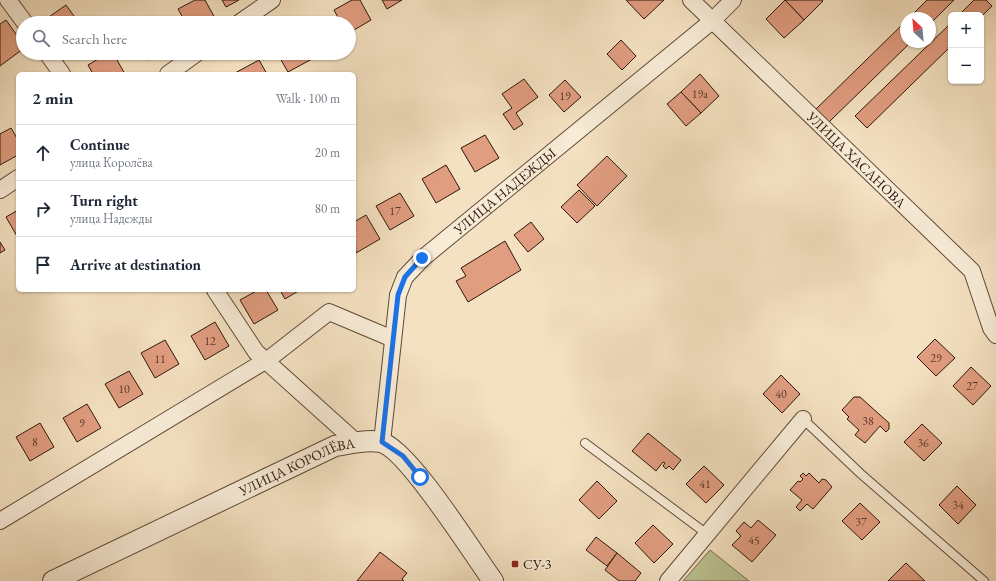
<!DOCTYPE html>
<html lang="en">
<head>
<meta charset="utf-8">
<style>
	body { margin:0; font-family:"EB Garamond",serif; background:#f6f6f7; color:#1f2937 }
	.controls { position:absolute; right:12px; top:12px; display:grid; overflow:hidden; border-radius:6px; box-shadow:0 1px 3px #0004 }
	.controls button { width:36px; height:36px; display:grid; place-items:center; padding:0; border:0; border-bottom:1px solid #e0e1e3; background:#fff; color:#1f2937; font:20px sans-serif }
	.compass { position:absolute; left:900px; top:12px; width:36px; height:36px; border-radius:50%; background:#fff; box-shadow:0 1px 3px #0004; rotate:334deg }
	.stop { position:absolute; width:12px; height:12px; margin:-9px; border:3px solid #1a73e8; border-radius:50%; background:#fff }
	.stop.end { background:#1a73e8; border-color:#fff; box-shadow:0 1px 4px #0008 }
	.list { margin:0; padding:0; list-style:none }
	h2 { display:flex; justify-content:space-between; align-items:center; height:52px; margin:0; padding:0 16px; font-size:17px }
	h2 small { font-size:13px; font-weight:400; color:#747a83 }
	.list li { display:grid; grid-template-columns:26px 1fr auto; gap:12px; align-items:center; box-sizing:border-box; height:56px; padding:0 16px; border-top:1px solid #e0e1e3 }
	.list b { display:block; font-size:15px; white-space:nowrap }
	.list p { margin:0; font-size:13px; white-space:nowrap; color:#747a83 }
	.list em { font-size:13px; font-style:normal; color:#747a83 }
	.icon { flex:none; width:22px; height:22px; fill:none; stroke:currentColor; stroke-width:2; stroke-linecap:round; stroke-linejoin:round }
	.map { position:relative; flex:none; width:996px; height:581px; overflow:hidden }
	.search { position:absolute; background:#fff; box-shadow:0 1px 3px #0004; left:16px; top:16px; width:340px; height:44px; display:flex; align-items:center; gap:10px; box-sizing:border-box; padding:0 14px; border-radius:22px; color:#747a83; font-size:15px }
	.panel { position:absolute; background:#fff; box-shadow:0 1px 3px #0004; left:16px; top:72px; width:340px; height:220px; border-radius:6px }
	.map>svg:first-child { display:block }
</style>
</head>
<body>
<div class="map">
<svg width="996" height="581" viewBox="0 0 996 581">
	<rect width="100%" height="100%" fill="#f4e1c1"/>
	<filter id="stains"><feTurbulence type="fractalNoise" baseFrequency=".005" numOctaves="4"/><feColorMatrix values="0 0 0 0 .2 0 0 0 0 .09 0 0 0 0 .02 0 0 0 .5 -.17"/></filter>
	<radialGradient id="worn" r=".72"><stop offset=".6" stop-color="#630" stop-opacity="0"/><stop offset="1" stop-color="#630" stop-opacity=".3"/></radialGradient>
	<path fill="#bcc292" stroke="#746c4f" d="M 710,550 L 749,581 L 683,581 Z"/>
	<g fill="#e19d80" stroke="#2d170c">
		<path d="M 195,0 L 205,0 L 216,20 L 210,23 L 186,23 L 178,9 Z"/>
		<path d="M 222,0 L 239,0 L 226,7 Z"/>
		<path d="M 352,0 L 360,0 L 371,20 L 349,33 L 349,23 L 341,23 L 334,10 Z"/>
		<path d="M 382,0 L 402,0 L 387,9 Z"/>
		<path d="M 626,0 L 664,0 L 644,19 Z"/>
		<path d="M 785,0 L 822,0 L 823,1 L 804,20 Z"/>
		<path d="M 785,0 L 804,20 L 784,38 L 766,19 Z"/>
		<path d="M 927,0 L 954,0 L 930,24 L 930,18 L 909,18 Z"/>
		<path d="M 974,0 L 986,0 L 992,6 L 981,17 L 981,15 L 959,15 Z"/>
		<path d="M 66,5 L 79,23 L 48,23 L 46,19 Z"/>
		<path d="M 6,20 L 23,44 L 23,49 L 0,66 L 0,24 Z"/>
		<path d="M 906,21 L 906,42 L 911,42 L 828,123 L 815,110 Z"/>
		<path d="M 951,23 L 951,46 L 867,128 L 855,116 Z"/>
		<path d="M 621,40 L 636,56 L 622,70 L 607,54 Z"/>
		<path d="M 108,53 L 113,53 L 125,74 L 93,74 L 88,65 Z"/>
		<path d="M 144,53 L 160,53 L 148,60 Z"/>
		<path d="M 277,53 L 309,53 L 312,59 L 288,72 Z"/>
		<path d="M 259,60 L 267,74 L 236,74 L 235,73 Z"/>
		<path d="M 700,74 L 719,96 L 701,113 L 681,92 Z"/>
		<path d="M 524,79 L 538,97 L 516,113 L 523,124 L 514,130 L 503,114 L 512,108 L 502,94 Z"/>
		<path d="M 565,80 L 581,97 L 564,112 L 549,95 Z"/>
		<path d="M 681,92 L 701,113 L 686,126 L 667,104 Z"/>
		<path d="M 11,128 L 18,140 L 18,155 L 0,165 L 0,134 Z"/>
		<path d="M 485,135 L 499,158 L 475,172 L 461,148 Z"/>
		<path d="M 607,156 L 627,176 L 597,206 L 577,185 Z"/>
		<path d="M 446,165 L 460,189 L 436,203 L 422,179 Z"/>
		<path d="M 579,190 L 595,206 L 577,223 L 561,207 Z"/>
		<path d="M 400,193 L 414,216 L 390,230 L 376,206 Z"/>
		<path d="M 18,210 L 18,238 L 6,217 Z"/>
		<path d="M 366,215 L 380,239 L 356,253 L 354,222 Z"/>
		<path d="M 531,222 L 544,239 L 528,252 L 514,235 Z"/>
		<path d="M 505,241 L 521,270 L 468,302 L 456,281 L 466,276 L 461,268 Z"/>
		<path d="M 0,242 L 5,250 L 0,253 Z"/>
		<path d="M 258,290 L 266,290 L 278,310 L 254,324 L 240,300 Z"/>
		<path d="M 280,290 L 300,290 L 285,299 Z"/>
		<path d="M 215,322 L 229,346 L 205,360 L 191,336 Z"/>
		<path d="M 935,339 L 955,358 L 936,376 L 917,357 Z"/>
		<path d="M 165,340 L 179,364 L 155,378 L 141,353 Z"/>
		<path d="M 971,367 L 991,386 L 973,405 L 953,386 Z"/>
		<path d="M 129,371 L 143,394 L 119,408 L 105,384 Z"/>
		<path d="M 781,375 L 800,394 L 782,413 L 763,394 Z"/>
		<path d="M 854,397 L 860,397 L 889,423 L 889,429 L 886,432 L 880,426 L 865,443 L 855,435 L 859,430 L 847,419 L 849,417 L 842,410 Z"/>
		<path d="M 87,404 L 101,428 L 77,442 L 63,418 Z"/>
		<path d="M 40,423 L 54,447 L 30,461 L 16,437 Z"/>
		<path d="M 922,424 L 942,443 L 924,461 L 904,442 Z"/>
		<path d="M 648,433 L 681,460 L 673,470 L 669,466 L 666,469 L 663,466 L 665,463 L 663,462 L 656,471 L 632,451 Z"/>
		<path d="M 704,466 L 724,485 L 706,503 L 686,484 Z"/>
		<path d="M 803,473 L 806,476 L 809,473 L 819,483 L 822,479 L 826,480 L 832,487 L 813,509 L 807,504 L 800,511 L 796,507 L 802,500 L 790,490 L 798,481 L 800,482 L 803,479 L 800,476 Z"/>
		<path d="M 597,481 L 617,501 L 599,519 L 579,500 Z"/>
		<path d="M 957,486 L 976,505 L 958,524 L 939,505 Z"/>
		<path d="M 860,503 L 880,522 L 862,540 L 842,521 Z"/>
		<path d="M 758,520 L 776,535 L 752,562 L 732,545 L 741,536 L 736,531 L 744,522 L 751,528 Z"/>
		<path d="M 653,525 L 673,544 L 654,563 L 635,543 Z"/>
		<path d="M 596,537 L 617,553 L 607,566 L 586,550 Z"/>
		<path d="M 380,552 L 407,573 L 402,579 L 404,581 L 357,581 Z"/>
		<path d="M 617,553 L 641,573 L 635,581 L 619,581 L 605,570 Z"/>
		<path d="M 906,563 L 925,581 L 888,581 Z"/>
	</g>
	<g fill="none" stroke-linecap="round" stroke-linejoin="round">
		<g stroke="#5f4a39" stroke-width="10">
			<g id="service">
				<path d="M 803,419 L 861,474 L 984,581"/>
				<path d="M 585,443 L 707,534"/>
			</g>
		</g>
		<g stroke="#5f4a39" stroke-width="18">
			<g id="minor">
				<path d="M 8,0 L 25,23"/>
				<path id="s1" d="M 691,0 L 972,271 L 991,328 L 996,335"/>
				<path d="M 239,23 L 272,0"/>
				<path d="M 47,53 L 62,74"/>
				<path d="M 168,74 L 197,53"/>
				<path d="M 0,190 L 18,178"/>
				<path d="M 215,290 L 256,352 L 356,442"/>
				<path id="s2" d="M 382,442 L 398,295 L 405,277 L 423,258 L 712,21 L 733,0"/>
				<path d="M 0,521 L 270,358 L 329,312 L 393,339"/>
				<path d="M 668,581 L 803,419"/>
			</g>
		</g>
		<g stroke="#5f4a39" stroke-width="22">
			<g id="tertiary">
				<path id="s3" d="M 53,581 L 335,446 C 349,444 366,439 380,442 C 407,447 474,555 493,581"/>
			</g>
		</g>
		<use href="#service" stroke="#f8ecd7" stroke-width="8"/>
		<use href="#minor" stroke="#f8ecd7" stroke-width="16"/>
		<use href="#tertiary" stroke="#f8ecd7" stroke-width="20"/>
	</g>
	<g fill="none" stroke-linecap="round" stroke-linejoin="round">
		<path stroke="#1a73e8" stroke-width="5" d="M 420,477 L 403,456 L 382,442 L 398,295 L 405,277 L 422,258"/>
	</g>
	<rect fill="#8f2418" stroke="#f8ecd7" stroke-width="1.5" x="511" y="560" width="8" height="8" rx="2"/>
	<g text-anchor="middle" stroke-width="3" stroke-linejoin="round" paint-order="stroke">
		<g font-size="12" fill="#5a3829">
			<text x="700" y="98">19а</text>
			<text x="565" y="100">19</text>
			<text x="395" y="215">17</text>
			<text x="210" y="345">12</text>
			<text x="936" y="362">29</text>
			<text x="160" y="363">11</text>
			<text x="972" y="390">27</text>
			<text x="124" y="393">10</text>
			<text x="781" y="398">40</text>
			<text x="868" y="425">38</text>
			<text x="82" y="427">9</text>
			<text x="35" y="446">8</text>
			<text x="923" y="447">36</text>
			<text x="705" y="488">41</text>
			<text x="958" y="509">34</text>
			<text x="861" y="526">37</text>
			<text x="754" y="544">45</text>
		</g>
		<g font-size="14" fill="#2d170c" stroke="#f8ecd7">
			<text dy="5" stroke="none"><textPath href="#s1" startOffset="230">УЛИЦА ХАСАНОВА</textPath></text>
			<text dy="5" stroke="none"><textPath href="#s2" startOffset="299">УЛИЦА НАДЕЖДЫ</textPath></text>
			<text dy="5" stroke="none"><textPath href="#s3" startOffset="270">УЛИЦА КОРОЛЁВА</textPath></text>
		</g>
		<g font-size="14" fill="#2d170c" stroke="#f8ecd7" text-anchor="start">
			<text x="523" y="569">СУ-3</text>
		</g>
	</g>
	<rect width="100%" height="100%" filter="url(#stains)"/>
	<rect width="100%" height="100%" fill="url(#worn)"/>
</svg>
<div class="controls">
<button>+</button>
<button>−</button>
</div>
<svg class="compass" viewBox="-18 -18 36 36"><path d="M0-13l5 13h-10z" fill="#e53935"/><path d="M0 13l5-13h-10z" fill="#747a83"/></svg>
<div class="stop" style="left:420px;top:477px"></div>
<div class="stop end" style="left:422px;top:258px"></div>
<div class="search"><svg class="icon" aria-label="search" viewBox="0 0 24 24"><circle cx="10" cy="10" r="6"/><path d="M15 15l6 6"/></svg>Search here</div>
<section class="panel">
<h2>2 min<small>Walk · 100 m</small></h2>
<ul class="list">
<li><svg class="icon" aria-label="ahead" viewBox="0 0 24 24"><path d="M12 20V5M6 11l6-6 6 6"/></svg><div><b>Continue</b><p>улица Королёва</p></div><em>20 m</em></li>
<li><svg class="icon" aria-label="right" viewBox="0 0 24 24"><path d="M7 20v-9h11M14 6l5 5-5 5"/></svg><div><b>Turn right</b><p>улица Надежды</p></div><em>80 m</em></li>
<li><svg class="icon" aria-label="arrive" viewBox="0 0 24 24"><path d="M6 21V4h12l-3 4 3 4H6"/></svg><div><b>Arrive at destination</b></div></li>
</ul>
</section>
</div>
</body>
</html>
